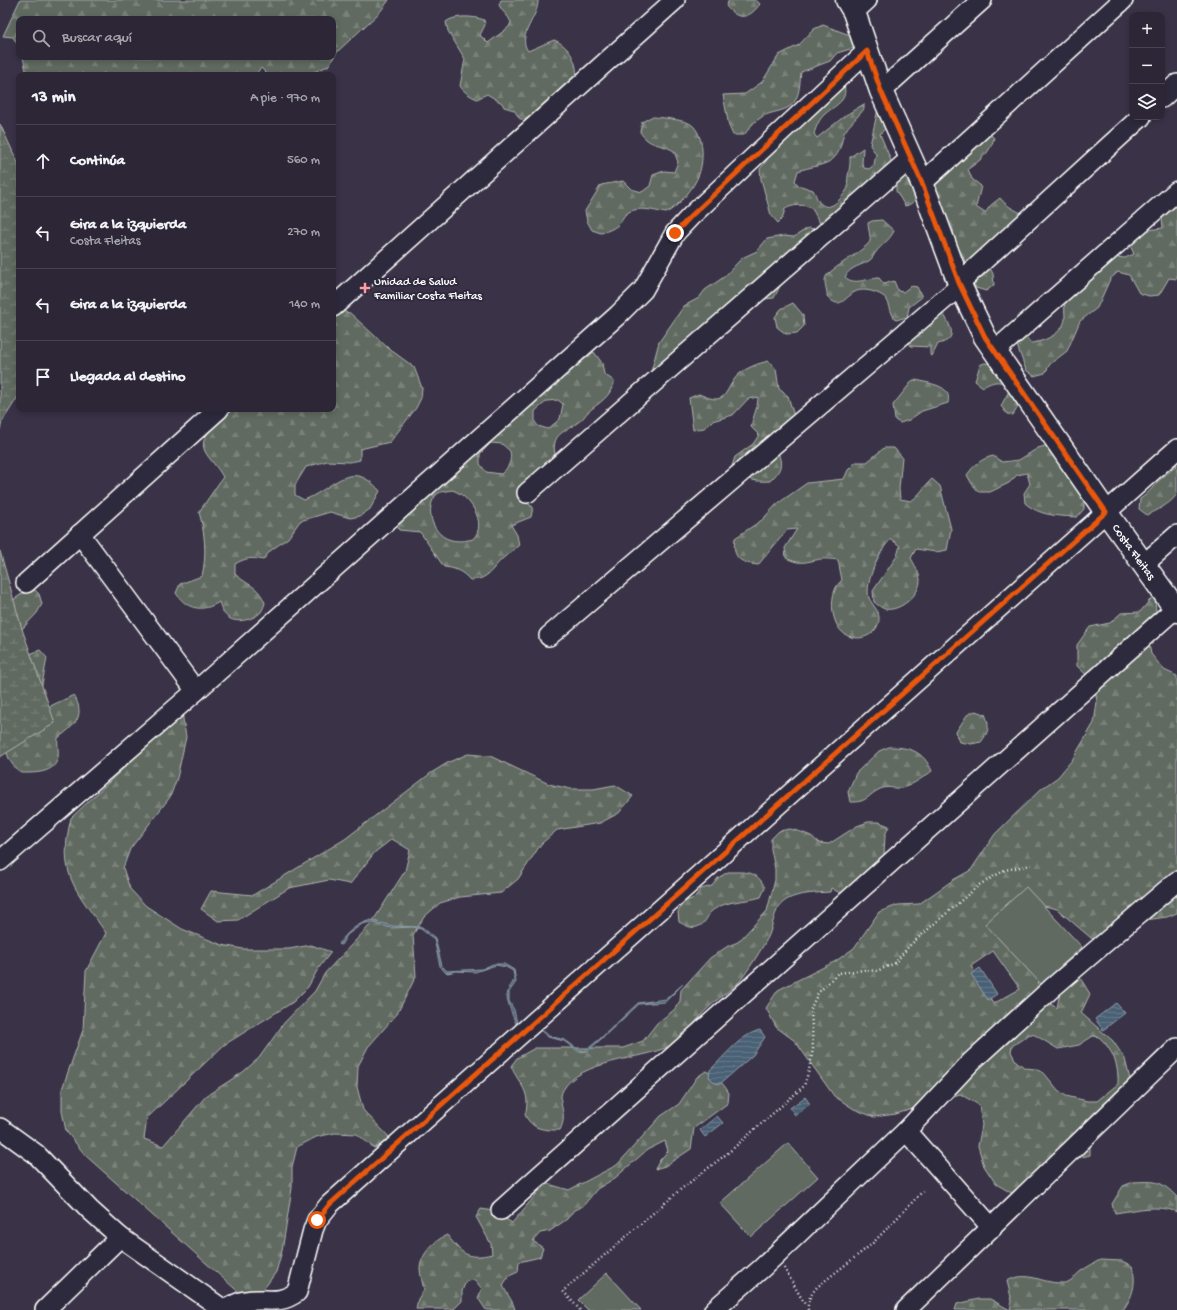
<!DOCTYPE html>
<html lang="es">
<head>
<meta charset="utf-8">
<style>
	body { margin:0; font-family:"Gochi Hand",sans-serif; background:#383242; color:#f1f3f6 }
	.controls { position:absolute; right:12px; top:12px; display:grid; overflow:hidden; border-radius:8px; box-shadow:0 2px 6px #0003 }
	.controls button { width:36px; height:36px; display:grid; place-items:center; padding:0; border:0; border-bottom:1px solid #484351; background:#2c2636; color:#f1f3f6; font:20px sans-serif }
	.stop { position:absolute; width:12px; height:12px; margin:-9px; border:3px solid #ea580c; border-radius:50%; background:#fff }
	.stop.end { background:#ea580c; border-color:#fff; box-shadow:0 1px 4px #0008 }
	.list { margin:0; padding:0; list-style:none }
	h2 { display:flex; justify-content:space-between; align-items:center; height:52px; margin:0; padding:0 16px; font-size:17px }
	h2 small { font-size:13px; font-weight:400; color:#a6a5ad }
	.list li { display:grid; grid-template-columns:26px 1fr auto; gap:12px; align-items:center; box-sizing:border-box; height:72px; padding:0 16px; border-top:1px solid #484351 }
	.list b { display:block; font-size:15px; white-space:nowrap }
	.list p { margin:0; font-size:13px; white-space:nowrap; color:#a6a5ad }
	.list em { font-size:13px; font-style:normal; color:#a6a5ad }
	.icon { flex:none; width:22px; height:22px; fill:none; stroke:currentColor; stroke-width:2; stroke-linecap:round; stroke-linejoin:round }
	.map { position:relative; flex:none; width:1177px; height:1310px; overflow:hidden }
	.search { position:absolute; background:#2c2636; box-shadow:0 2px 6px #0003; left:16px; top:16px; width:320px; height:44px; display:flex; align-items:center; gap:10px; box-sizing:border-box; padding:0 14px; border-radius:8px; color:#a6a5ad; font-size:15px }
	.panel { position:absolute; background:#2c2636; box-shadow:0 2px 6px #0003; left:16px; top:72px; width:320px; height:340px; border-radius:8px }
	.map>svg:first-child { display:block }
</style>
</head>
<body>
<div class="map">
<svg width="1177" height="1310" viewBox="0 0 1177 1310">
	<defs>
		<pattern id="forest-firs" width="22" height="20" patternUnits="userSpaceOnUse"><rect width="22" height="20" fill="#616b60"/><path d="M5 1l3.5 6h-7zM16 11l3.5 6h-7z" fill="#798178"/></pattern>
		<pattern id="wetland-marsh" width="20" height="14" patternUnits="userSpaceOnUse"><rect width="20" height="14" fill="#616b60"/><path d="M1 5h8M5 5V1M11 12h8M15 12V8" fill="none" stroke="#798178"/></pattern>
		<pattern id="water-rules" width="6" height="5" patternUnits="userSpaceOnUse"><rect width="6" height="5" fill="#4a6175"/><path d="M0 2.5h6" fill="none" stroke="#65798a"/></pattern>
	</defs>
	<rect width="100%" height="100%" fill="#3a3348"/>
	<filter id="ink" filterUnits="userSpaceOnUse"><feTurbulence type="fractalNoise" baseFrequency=".025" numOctaves="2"/><feDisplacementMap in="SourceGraphic" scale="8" xChannelSelector="R" yChannelSelector="G"/><feConvolveMatrix kernelMatrix="1 2 1 2 8 2 1 2 1" color-interpolation-filters="sRGB"/></filter>
	<g filter="url(#ink)">
		<g fill="url(#forest-firs)" stroke="#b0b5b0" fill-rule="evenodd">
			<path d="M 20,0 L 389,0 L 379,13 L 338,51 L 328,66 L 307,75 L 268,75 L 261,68 L 255,75 L 27,75 L 23,57 L 333,57 L 333,19 L 19,19 L 19,47 L 13,37 L 3,36 Z"/>
			<path d="M 501,0 L 538,0 C 539,17 516,35 528,51 L 554,40 C 570,46 579,64 576,81 L 531,119 L 520,119 L 514,110 L 504,107 L 502,103 L 487,94 L 477,99 C 470,96 464,92 460,86 L 465,59 L 448,31 L 446,22 C 454,15 474,16 484,20 L 485,25 L 480,35 L 488,43 L 509,27 L 511,22 C 508,15 502,12 499,5 Z"/>
			<path d="M 729,0 L 756,0 L 760,4 C 749,19 738,21 726,6 Z"/>
			<path d="M 823,25 L 855,37 L 857,47 L 837,53 L 830,61 L 801,72 C 799,90 800,106 779,111 C 772,113 765,114 759,119 C 753,122 748,130 744,135 L 733,135 L 729,126 L 723,95 L 745,94 L 762,82 L 779,55 L 799,45 L 814,29 Z"/>
			<path d="M 843,82 C 850,101 836,104 825,114 C 819,119 816,127 814,134 L 817,138 L 846,115 L 864,104 L 864,109 C 858,117 849,124 844,133 C 841,142 841,152 833,159 C 825,166 808,167 798,171 L 795,181 L 798,185 L 813,190 C 815,193 816,196 817,199 C 828,217 842,198 848,188 C 846,175 851,170 850,157 L 863,148 L 862,163 L 864,168 L 869,169 L 874,165 L 876,154 L 870,145 L 878,109 L 891,122 L 880,134 L 892,163 L 826,222 L 820,223 C 817,219 815,213 812,209 C 806,203 791,205 785,209 L 782,219 L 778,223 L 771,215 L 761,179 L 760,169 L 767,160 L 768,150 Z"/>
			<path d="M 651,117 C 659,117 687,120 692,125 C 704,135 704,160 699,174 C 694,188 679,206 666,213 C 654,211 637,205 626,214 C 623,216 622,220 621,222 C 616,228 608,231 601,233 L 592,230 L 587,221 L 585,211 L 601,185 L 623,181 L 631,189 L 642,192 L 650,186 L 653,175 L 664,171 L 674,172 L 678,162 L 674,151 C 659,142 651,148 640,132 L 642,122 Z"/>
			<path d="M 990,134 L 994,138 C 990,153 981,160 968,169 L 972,179 L 981,186 L 976,207 L 985,213 L 991,205 L 1000,198 C 1012,213 1023,209 1034,225 C 1023,241 1004,252 988,264 L 993,274 L 994,285 L 986,291 L 976,288 L 970,279 L 964,259 L 954,240 L 953,229 L 947,220 L 939,213 L 933,194 L 936,184 L 941,174 L 957,160 L 966,156 Z"/>
			<path d="M 910,171 L 923,188 C 918,195 915,204 905,206 L 896,191 L 896,181 Z"/>
			<path d="M 1177,207 L 1177,279 L 1169,278 L 1159,295 L 1149,296 L 1139,293 L 1129,275 L 1118,272 L 1110,279 L 1097,308 L 1080,321 L 1067,351 L 1050,364 L 1045,373 L 1034,376 L 1026,370 L 1015,340 L 1024,335 L 1031,343 C 1043,342 1063,334 1065,319 C 1065,313 1064,306 1065,300 L 1114,257 L 1125,258 L 1134,254 L 1130,245 L 1140,231 L 1163,228 L 1162,218 L 1168,208 Z"/>
			<path d="M 882,220 L 894,231 C 889,241 882,244 876,252 C 874,254 873,258 870,260 C 862,266 850,266 845,277 C 854,286 868,278 879,278 L 884,284 L 894,281 L 898,291 L 903,292 L 911,286 L 917,287 L 922,297 L 909,307 L 907,317 L 896,320 C 889,313 891,301 883,296 C 875,291 861,287 853,293 C 843,300 839,310 827,296 C 828,290 822,281 827,275 C 833,268 869,247 870,241 C 871,237 868,229 868,223 L 872,221 Z"/>
			<path d="M 808,228 L 814,229 L 816,237 L 800,257 L 801,267 L 781,284 L 774,298 L 754,300 L 653,377 L 651,372 L 659,342 L 684,306 L 699,298 L 705,290 L 724,277 L 742,258 L 757,251 L 767,239 L 783,236 L 794,237 Z"/>
			<path d="M 793,303 L 803,315 L 804,326 L 797,333 L 786,334 L 777,327 L 775,317 L 781,309 Z"/>
			<path d="M 340,311 L 350,313 L 388,348 L 414,367 L 422,388 L 421,398 L 416,408 L 390,442 L 360,449 L 360,460 L 350,462 L 327,461 L 306,467 L 295,485 L 295,495 L 304,500 C 335,488 350,457 380,491 L 370,509 L 360,516 L 350,518 L 330,512 L 300,521 L 288,538 L 270,551 L 263,560 C 252,557 245,558 235,564 L 235,574 C 248,586 258,585 265,603 C 264,606 263,609 261,612 C 255,619 237,624 229,618 C 223,614 221,608 219,602 C 202,613 186,609 176,593 L 180,584 L 202,576 C 207,555 205,533 199,512 L 223,477 C 212,456 189,448 216,425 C 219,422 218,418 221,414 C 223,412 227,410 229,409 L 333,409 L 333,313 Z"/>
			<path d="M 941,313 L 943,313 C 951,327 959,339 938,344 L 932,356 L 930,355 L 930,347 L 911,346 L 908,341 L 892,335 L 890,332 L 892,328 L 897,329 Z"/>
			<path d="M 594,352 L 602,363 L 604,374 L 614,381 C 610,399 600,401 587,413 C 585,415 584,418 581,420 C 565,433 549,432 556,459 C 551,464 547,469 541,473 C 529,481 525,476 517,493 L 524,501 L 533,507 L 531,517 L 511,525 L 517,535 L 519,545 C 514,550 508,554 502,559 C 491,570 488,580 470,580 C 462,571 455,568 444,567 L 420,532 L 399,530 L 395,521 L 567,370 ZM 558,400 L 563,404 L 560,419 L 548,429 L 538,426 L 535,422 L 535,411 L 547,401 ZM 491,443 L 502,444 L 510,451 C 512,460 509,468 501,474 L 486,472 L 480,464 L 480,454 ZM 452,490 C 468,494 489,523 473,539 C 465,541 456,542 448,539 C 432,533 424,508 437,494 C 441,491 447,491 452,490 Z"/>
			<path d="M 769,361 L 776,369 L 779,389 L 788,396 L 794,416 C 790,424 783,433 780,441 C 773,459 791,461 770,481 C 753,482 744,480 732,466 L 735,457 L 753,444 L 759,435 L 751,427 C 753,416 758,408 758,397 L 748,399 L 733,415 L 712,421 L 704,428 L 693,430 L 689,398 L 699,394 C 728,407 723,392 737,376 C 745,368 759,363 769,361 Z"/>
			<path d="M 984,363 L 1005,365 L 1021,402 L 1013,415 L 1007,414 L 1001,406 L 1009,391 C 1004,378 993,381 983,387 L 975,381 L 980,365 Z"/>
			<path d="M 913,380 C 919,380 923,382 929,383 C 940,386 951,389 948,403 L 922,411 L 909,420 L 900,423 L 895,420 L 893,405 Z"/>
			<path d="M 1048,445 L 1084,498 L 1084,509 L 1077,517 C 1058,516 1040,516 1025,503 L 1024,493 L 1030,484 L 1027,473 L 1017,475 L 1009,483 L 990,492 L 979,492 L 972,484 L 967,475 C 975,464 981,459 993,456 L 1002,462 L 1019,460 L 1038,448 Z"/>
			<path d="M 884,448 L 894,448 L 902,457 L 899,489 L 900,499 L 911,501 C 920,495 924,486 932,479 L 940,486 L 951,529 L 947,550 L 936,552 L 916,549 L 911,558 C 914,564 919,572 920,579 C 921,594 900,612 885,609 C 881,608 877,604 874,602 L 873,591 L 897,556 L 900,546 L 891,539 C 880,549 864,583 869,598 C 872,605 878,609 879,617 C 880,632 864,641 851,637 C 833,632 829,605 835,590 C 836,586 839,583 842,580 L 838,560 C 831,559 823,558 816,560 C 802,563 799,564 786,558 L 785,548 L 797,529 L 787,530 L 758,565 C 740,563 732,558 735,538 L 762,520 L 777,504 L 807,483 L 844,479 L 848,470 L 856,462 L 867,462 Z"/>
			<path d="M 1177,464 C 1177,473 1177,484 1177,493 C 1175,501 1155,512 1147,515 L 1139,509 L 1140,499 C 1150,493 1154,484 1163,477 C 1168,472 1173,470 1177,464 Z"/>
			<path d="M 32,587 L 39,594 L 42,604 L 37,613 L 22,629 L 20,658 L 40,650 L 47,658 L 39,700 L 46,708 L 74,695 C 86,717 75,725 58,738 C 57,744 59,751 58,757 C 55,774 34,773 21,773 C 8,763 6,752 3,736 L 0,609 Z"/>
			<path d="M 1155,594 L 1156,615 L 1147,634 L 1151,654 L 1164,670 L 1177,676 L 1177,913 L 1167,917 L 1145,920 L 1111,944 L 1091,938 L 1057,909 L 1036,904 L 1039,997 L 1057,1008 L 1061,987 L 1079,976 L 1090,994 L 1081,1013 L 1113,1041 L 1125,1059 L 1135,1100 L 1090,1134 L 1090,1155 L 1046,1166 L 1015,1195 L 996,1184 L 984,1166 L 978,1146 L 982,1125 L 979,1105 L 960,1094 L 896,1114 L 874,1117 L 854,1109 L 834,1096 L 795,1041 L 776,1027 L 766,1008 L 778,990 L 836,961 L 854,948 L 879,912 L 898,905 L 919,904 L 953,880 L 971,870 L 995,834 L 1041,789 L 1058,777 L 1072,760 L 1094,723 L 1097,702 L 1094,682 L 1077,666 L 1077,645 L 1090,627 L 1110,623 L 1121,613 L 1140,612 ZM 993,951 L 1020,989 L 993,1004 L 971,966 ZM 1030,1034 L 1035,1035 L 1058,1049 L 1079,1045 L 1093,1036 L 1099,1037 C 1113,1050 1119,1065 1118,1084 L 1097,1101 L 1087,1101 L 1066,1096 L 1058,1090 L 1044,1073 L 1035,1069 L 1025,1068 L 1016,1061 L 1011,1052 L 1012,1046 Z"/>
			<path d="M 975,711 L 985,714 C 990,726 989,732 981,742 L 971,744 L 960,742 L 956,732 L 967,715 Z"/>
			<path d="M 182,713 L 186,737 L 177,778 L 170,797 L 130,849 L 123,868 L 130,889 L 146,906 L 182,929 L 222,945 L 243,949 L 289,949 L 311,945 L 331,952 L 318,969 L 308,987 L 293,1002 L 224,1045 L 147,1118 L 144,1139 L 163,1146 L 206,1096 L 243,1072 L 259,1058 L 284,1023 L 315,991 L 325,973 L 371,924 L 405,871 L 410,850 L 392,839 L 375,852 L 350,884 L 329,880 L 289,888 L 238,920 L 218,921 L 201,909 L 211,891 L 253,895 L 345,839 L 431,773 L 449,762 L 468,754 L 490,756 L 549,784 L 570,789 L 593,789 L 615,785 L 633,796 L 619,813 L 600,823 L 557,830 L 541,844 L 518,879 L 501,893 L 460,897 L 440,903 L 424,917 L 413,935 L 416,976 L 397,1014 L 368,1047 L 358,1066 L 357,1087 L 363,1110 L 394,1142 L 374,1148 L 357,1134 L 335,1133 L 316,1137 L 297,1147 L 292,1167 L 292,1188 L 282,1251 L 276,1272 L 263,1290 L 243,1296 L 86,1156 L 66,1131 L 62,1111 L 62,1089 L 83,1030 L 86,971 L 106,933 C 75,888 57,875 71,818 Z"/>
			<path d="M 889,747 C 910,747 923,751 932,771 C 927,775 912,785 905,787 C 899,790 890,786 883,788 C 868,793 869,803 850,802 L 848,792 L 856,773 L 879,751 Z"/>
			<path d="M 868,822 L 879,822 L 889,826 L 885,835 L 884,856 L 850,894 L 840,893 L 831,888 L 830,892 C 817,893 800,893 788,899 C 774,906 774,922 769,935 C 765,944 745,976 738,983 C 728,992 717,999 708,1008 C 696,1019 684,1040 670,1046 C 640,1060 580,1060 563,1090 C 556,1104 569,1112 560,1130 C 543,1130 533,1130 525,1115 C 532,1091 519,1085 511,1066 L 517,1058 L 535,1048 L 623,1048 L 643,1041 L 657,1023 L 674,1010 L 680,1001 L 681,990 L 710,958 L 728,946 L 738,942 L 767,911 L 775,880 L 775,869 L 771,849 L 771,839 L 779,831 L 790,829 L 801,832 L 811,836 L 819,843 L 829,844 L 857,826 Z"/>
			<path d="M 728,872 C 746,872 757,870 765,888 L 761,897 C 745,902 727,900 713,910 C 707,914 707,923 699,926 C 692,930 685,925 679,922 L 678,912 L 684,902 L 694,898 L 701,889 L 712,886 L 718,878 Z"/>
			<path d="M 706,1071 C 717,1077 723,1083 729,1093 L 728,1103 L 694,1128 L 691,1149 L 665,1166 L 655,1169 L 660,1160 L 668,1151 L 665,1141 L 647,1150 L 615,1178 L 597,1189 L 583,1206 L 574,1210 L 567,1219 L 550,1231 L 540,1233 L 533,1241 L 543,1248 L 540,1257 L 519,1262 L 518,1272 L 509,1276 L 503,1285 C 506,1294 513,1300 515,1310 L 486,1310 L 478,1298 L 482,1289 L 475,1280 L 466,1281 L 462,1291 L 462,1301 L 454,1309 L 416,1309 L 418,1299 L 424,1290 C 423,1284 420,1275 420,1268 C 421,1254 435,1240 447,1235 C 462,1254 467,1260 492,1254 L 491,1244 L 476,1217 L 481,1209 L 493,1211 L 512,1223 L 540,1190 L 548,1184 L 569,1190 L 617,1165 L 661,1116 L 679,1104 L 697,1077 Z"/>
			<path d="M 1133,1182 C 1157,1181 1160,1180 1177,1197 L 1177,1212 C 1157,1204 1136,1210 1115,1213 L 1112,1204 L 1123,1186 Z"/>
			<path d="M 1100,1260 L 1122,1261 L 1132,1266 C 1137,1283 1133,1296 1123,1310 L 1010,1310 L 1012,1301 L 1007,1281 C 1028,1270 1040,1283 1061,1283 C 1071,1284 1074,1276 1081,1271 C 1087,1267 1094,1263 1100,1260 Z"/>
			<path d="M 979,1299 L 990,1299 L 1010,1310 L 955,1310 L 957,1304 Z"/>
		</g>
		<g fill="url(#wetland-marsh)" stroke="#b0b5b0">
			<path d="M 0,124 L 19,165 L 19,395 L 2,422 L 0,430 Z"/>
			<path d="M 0,551 L 22,629 L 55,723 L 0,757 Z"/>
		</g>
		<g fill="#616b60" stroke="#b0b5b0">
			<path d="M 1026,887 L 1082,947 L 1041,984 L 985,924 Z"/>
			<path d="M 788,1143 L 818,1177 L 751,1237 L 720,1203 Z"/>
			<path d="M 607,1273 L 641,1310 L 588,1310 L 578,1300 Z"/>
		</g>
		<g fill="url(#water-rules)" stroke="#92a0ac">
			<path d="M 371,920 L 392,926 L 422,927 L 435,938 L 442,966 L 447,971 L 482,969 L 493,964 L 504,964 L 514,970 L 516,982 L 509,992 L 509,1001 L 514,1010 L 518,1027 C 516,1026 506,999 507,995 C 508,984 517,985 513,971 L 506,967 L 496,965 L 475,972 L 456,971 L 448,973 L 445,972 L 440,966 L 434,939 L 421,929 L 413,927 L 391,928 L 371,922 L 362,924 L 347,935 L 341,945 L 339,944 C 348,931 357,924 371,920 Z"/>
			<path d="M 980,968 L 997,994 L 988,1000 L 971,974 Z"/>
			<path d="M 683,984 L 665,1002 L 639,1004 L 588,1051 L 579,1052 L 564,1041 L 548,1037 L 540,1030 L 536,1030 L 541,1029 L 549,1036 L 565,1040 L 579,1050 L 585,1051 L 601,1038 L 638,1003 L 666,999 Z"/>
			<path d="M 1116,1003 L 1125,1013 L 1103,1030 L 1095,1019 Z"/>
			<path d="M 760,1030 L 765,1037 L 753,1055 L 720,1084 L 715,1083 L 709,1077 L 710,1070 C 725,1056 740,1035 760,1030 Z"/>
			<path d="M 805,1097 L 810,1104 L 795,1115 L 790,1108 Z"/>
			<path d="M 717,1116 L 723,1123 L 705,1137 L 700,1130 Z"/>
		</g>
		<g fill="none" stroke-linecap="round" stroke-linejoin="round">
			<g stroke="#fff" stroke-width="22">
				<g id="minor">
					<path d="M 854,12 L 867,0"/>
					<path d="M 881,91 L 982,0"/>
					<path d="M 1162,98 L 1177,84"/>
					<path d="M 922,183 L 1123,0"/>
					<path d="M 959,283 L 1141,117"/>
					<path d="M 333,307 L 675,0"/>
					<path d="M 995,351 L 1177,191"/>
					<path d="M 527,493 L 911,158"/>
					<path d="M 80,534 L 196,691"/>
					<path d="M 1143,565 L 1177,535"/>
					<path d="M 26,583 L 219,409"/>
					<path d="M 549,636 L 960,286"/>
					<path d="M 0,861 L 196,691 L 618,315 L 643,290 L 675,233 L 691,216 L 867,51"/>
					<path d="M 0,1128 L 36,1154 L 90,1210 L 120,1237 L 224,1310"/>
					<path d="M 906,1131 L 992,1228"/>
					<path d="M 501,1210 L 1177,607"/>
					<path d="M 45,1310 L 120,1237"/>
					<path d="M 224,1310 C 230,1307 238,1302 245,1301 C 265,1297 278,1306 297,1292 L 313,1230 L 317,1220 L 329,1205 L 1177,449"/>
					<path d="M 714,1310 L 762,1268 L 906,1131 L 971,1062 L 1052,988 L 1177,881"/>
					<path d="M 906,1310 L 1177,1048"/>
				</g>
			</g>
			<g stroke="#fff" stroke-width="25">
				<g id="major">
					<path id="s1" d="M 847,0 L 854,12 L 881,91 L 922,183 L 959,283 L 985,337 L 1106,512 L 1177,611"/>
				</g>
			</g>
			<g stroke="#fff" stroke-width="2.5" stroke-dasharray="1 3" stroke-linecap="butt">
				<path d="M 784,1268 L 806,1306"/>
				<path d="M 580,1310 L 563,1291 L 680,1190 L 729,1152 L 804,1086 L 809,1070 L 813,1049 L 811,1008 L 818,993 L 838,973 L 864,970 L 877,971 L 895,963 L 909,946 L 979,885 L 1005,870 L 1031,865"/>
				<path d="M 808,1310 C 807,1301 811,1294 817,1287 L 872,1244 L 923,1191"/>
			</g>
			<use href="#minor" stroke="#2f2a3d" stroke-width="19"/>
			<use href="#major" stroke="#2f2a3d" stroke-width="22"/>
		</g>
	</g>
	<g fill="none" stroke-linecap="round" stroke-linejoin="round" filter="url(#ink)">
		<path stroke="#ea580c" stroke-width="5" d="M 317,1220 L 329,1205 L 1106,512 L 985,337 L 959,283 L 922,183 L 881,91 L 867,51 L 691,216 L 675,233"/>
	</g>
	<path fill="#ff9aa2" stroke="#2f2a3d" stroke-width="1.5" d="M363 282h4v4h4v4h-4v4h-4v-4h-4v-4h4z"/>
	<g text-anchor="middle" stroke-width="4" stroke-linejoin="round" paint-order="stroke">
		<g font-size="12" fill="#fff" stroke="#2f2a3d" text-anchor="start">
			<text x="374" y="285">Unidad de Salud<tspan x="374" dy="14">Familiar Costa Fleitas</tspan></text>
		</g>
		<g font-size="12" fill="#fff" stroke="#2f2a3d">
			<text dy="4" stroke="none"><textPath href="#s1" startOffset="626">Costa Fleitas</textPath></text>
		</g>
	</g>
</svg>
<div class="controls">
<button>+</button>
<button>−</button>
<button><svg class="icon" aria-label="layers" viewBox="0 0 24 24"><path d="M12 4l9 5-9 5-9-5zM3 14l9 5 9-5"/></svg></button>
</div>
<div class="stop" style="left:317px;top:1220px"></div>
<div class="stop end" style="left:675px;top:233px"></div>
<div class="search"><svg class="icon" aria-label="search" viewBox="0 0 24 24"><circle cx="10" cy="10" r="6"/><path d="M15 15l6 6"/></svg>Buscar aquí</div>
<section class="panel">
<h2>13 min<small>A pie · 970 m</small></h2>
<ul class="list">
<li><svg class="icon" aria-label="ahead" viewBox="0 0 24 24"><path d="M12 20V5M6 11l6-6 6 6"/></svg><div><b>Continúa</b></div><em>560 m</em></li>
<li><svg class="icon" aria-label="left" viewBox="0 0 24 24"><path d="M17 20v-9H6M10 6l-5 5 5 5"/></svg><div><b>Gira a la izquierda</b><p>Costa Fleitas</p></div><em>270 m</em></li>
<li><svg class="icon" aria-label="left" viewBox="0 0 24 24"><path d="M17 20v-9H6M10 6l-5 5 5 5"/></svg><div><b>Gira a la izquierda</b></div><em>140 m</em></li>
<li><svg class="icon" aria-label="arrive" viewBox="0 0 24 24"><path d="M6 21V4h12l-3 4 3 4H6"/></svg><div><b>Llegada al destino</b></div></li>
</ul>
</section>
</div>
</body>
</html>
